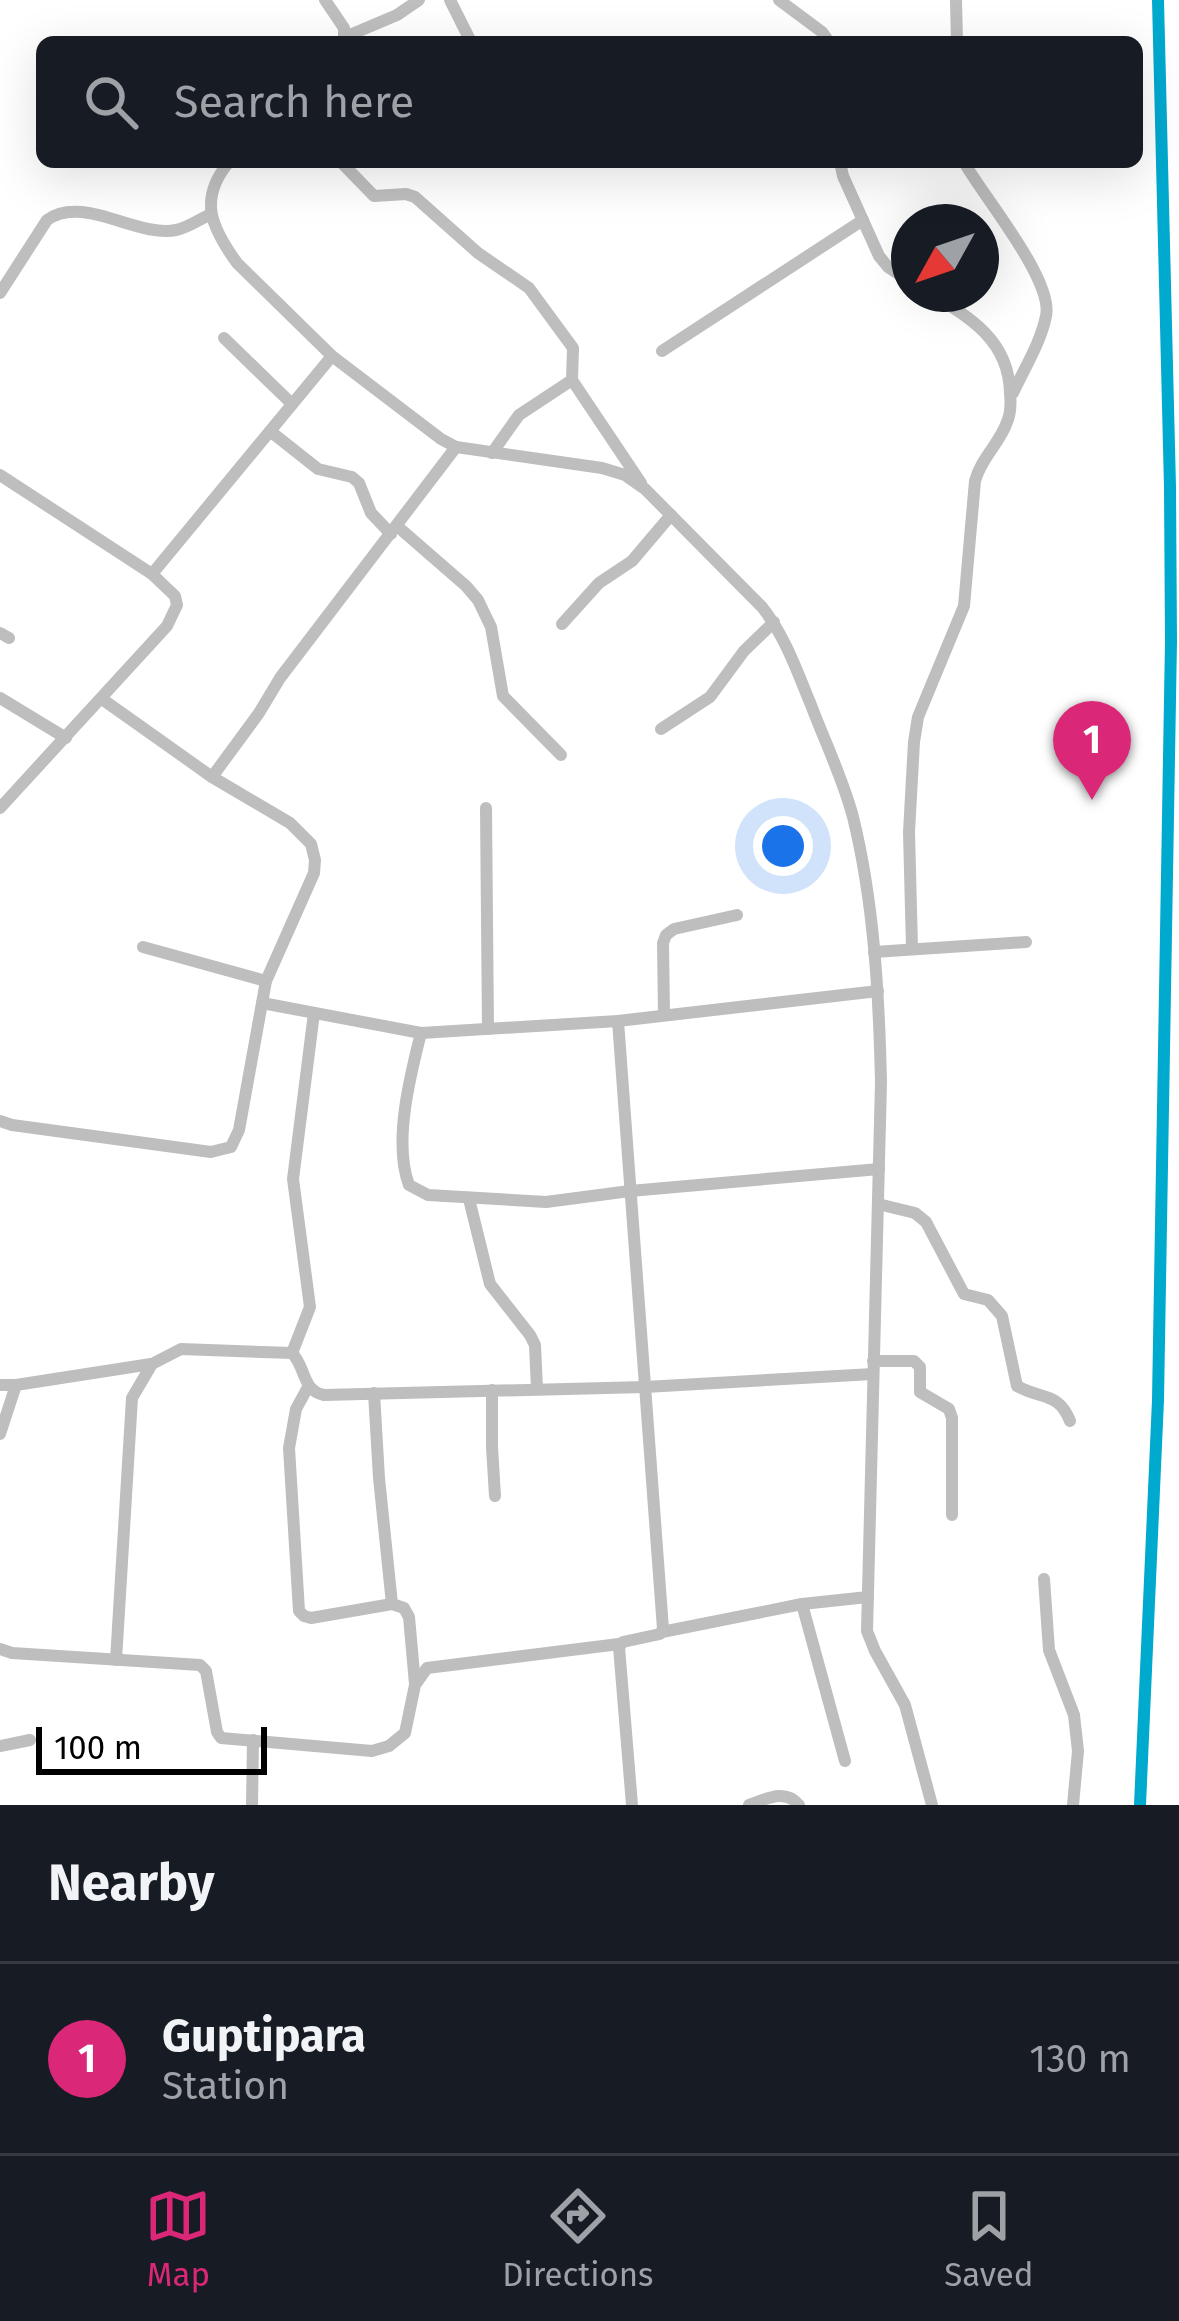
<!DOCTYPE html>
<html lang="en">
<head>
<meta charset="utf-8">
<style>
	body { margin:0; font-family:"Fira Sans",sans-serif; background:#20242c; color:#f1f3f6 }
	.compass { position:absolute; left:891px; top:204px; width:108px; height:108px; border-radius:50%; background:#171b24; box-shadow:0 12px 48px #0002; rotate:230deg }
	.scale { position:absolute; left:36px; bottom:30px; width:231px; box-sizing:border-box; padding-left:12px; border:6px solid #000; border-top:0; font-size:33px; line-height:42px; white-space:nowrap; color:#000; -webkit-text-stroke:9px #fff; paint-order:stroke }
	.you { position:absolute; left:783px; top:846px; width:42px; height:42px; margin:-30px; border:9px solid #fff; border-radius:50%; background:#1a73e8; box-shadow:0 0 0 18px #1a73e833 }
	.badge { display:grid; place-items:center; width:78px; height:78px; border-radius:50%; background:#db2777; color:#fff; font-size:39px; font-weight:700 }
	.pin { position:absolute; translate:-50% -99px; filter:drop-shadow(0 3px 6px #0008) }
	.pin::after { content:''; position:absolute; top:63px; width:42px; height:36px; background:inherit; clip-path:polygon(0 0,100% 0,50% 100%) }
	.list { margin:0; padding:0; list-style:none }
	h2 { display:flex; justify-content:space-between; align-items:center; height:156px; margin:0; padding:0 48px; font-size:51px }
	h2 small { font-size:39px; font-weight:400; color:#9ea1a6 }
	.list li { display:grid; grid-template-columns:78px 1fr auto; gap:36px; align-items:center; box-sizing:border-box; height:192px; padding:0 48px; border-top:3px solid #363941 }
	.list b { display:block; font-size:45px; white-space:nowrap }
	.list p { margin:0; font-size:39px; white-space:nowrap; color:#9ea1a6 }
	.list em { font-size:39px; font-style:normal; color:#9ea1a6 }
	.icon { flex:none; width:66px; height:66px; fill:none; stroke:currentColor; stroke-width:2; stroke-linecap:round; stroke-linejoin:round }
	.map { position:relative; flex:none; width:1179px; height:1805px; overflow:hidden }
	.search { position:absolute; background:#171b24; box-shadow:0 12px 48px #0002; left:36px; right:36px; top:36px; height:132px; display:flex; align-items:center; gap:30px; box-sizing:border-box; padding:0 42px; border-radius:18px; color:#9ea1a6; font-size:45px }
	.sheet { height:348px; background:#171b24 }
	nav { display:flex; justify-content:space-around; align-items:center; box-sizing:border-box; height:168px; border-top:3px solid #363941; background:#171b24; font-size:33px; color:#9ea1a6 }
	nav a { display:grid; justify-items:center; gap:6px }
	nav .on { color:#db2777 }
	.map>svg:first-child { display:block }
</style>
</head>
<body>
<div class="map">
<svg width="1179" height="1805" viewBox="0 0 1179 1805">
	<rect width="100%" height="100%" fill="#fff"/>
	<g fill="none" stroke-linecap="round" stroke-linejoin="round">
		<g stroke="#bebebe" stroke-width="12">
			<path d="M 325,0 L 344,28 L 344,40"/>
			<path d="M 450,0 L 471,42"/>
			<path d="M 779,0 L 822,32 L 829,42"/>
			<path d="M 956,0 L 957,42"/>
			<path d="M 345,37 L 397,15 L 419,0"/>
			<path d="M 229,162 C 198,199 211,227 237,263 L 332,356 L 441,439 L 456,447 L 602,468 L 625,475 L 645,489 L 762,607 C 785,636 797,671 811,705 C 825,742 843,779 853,817 C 874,902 879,995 881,1082 L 867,1631 L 875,1651 L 905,1705 L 932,1805"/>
			<path d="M 341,162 L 374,196 L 406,194 L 415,197 L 478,253 L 529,288 L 573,348 L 572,380 L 641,483"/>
			<path d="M 840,162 L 843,176 L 879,256 L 888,267 L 909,281"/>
			<path d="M 964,162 C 982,195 1054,280 1046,316 C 1041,342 1024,369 1013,393"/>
			<path d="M 0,293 L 47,220 C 83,194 137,238 176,230 C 188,228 200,219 211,214"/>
			<path d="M 224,338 L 292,404"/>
			<path d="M 662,351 L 863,220"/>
			<path d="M 270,431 L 318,469 L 352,477 L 359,483 L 371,513 L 391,534"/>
			<path d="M 492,453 L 519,415 L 572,380"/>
			<path d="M 0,475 L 152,574 L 175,596 L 177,605 L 167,626 L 0,808"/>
			<path d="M 397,526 L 466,586 L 478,600 L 491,627 L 503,696 L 561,755"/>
			<path d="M 152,574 L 332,356"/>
			<path d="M 562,624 L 599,583 L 632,561 L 671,515"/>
			<path d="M 0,633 L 9,638"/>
			<path d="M 0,698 L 66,738"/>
			<path d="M 661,729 L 710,697 L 744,651 L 774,622"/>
			<path d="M 212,777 L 259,713 L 280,678 L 456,447"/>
			<path d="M 486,808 L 488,1029"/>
			<path d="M 143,947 L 266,981"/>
			<path d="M 912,948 L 909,832 L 914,742 L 918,717 L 964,606 L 975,481 C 981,458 1000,443 1007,422 C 1011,413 1011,403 1010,393 C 1009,341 971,318 931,294"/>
			<path d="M 874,952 L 1026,942"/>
			<path d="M 262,1003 L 421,1033 L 618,1021"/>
			<path d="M 664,1015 L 663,943 L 666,935 L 674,929 L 737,915"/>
			<path d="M 421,1033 C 410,1076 393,1143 409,1185 L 428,1195 L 546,1202 L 630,1191 L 879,1169"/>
			<path d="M 0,1121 L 12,1125 L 211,1152 L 231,1147 L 239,1130 L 266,981 L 314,873 L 315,860 L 311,844 L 290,823 L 212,777 L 102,699"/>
			<path d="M 469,1199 L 490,1284 L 530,1335 L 535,1345 L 537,1389"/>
			<path d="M 878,1204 L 915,1213 L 926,1222 L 964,1294 L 988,1300 L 1002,1316 L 1017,1386 C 1041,1400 1058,1391 1070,1421"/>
			<path d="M 292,1353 L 310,1307 L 293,1179 L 314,1013"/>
			<path d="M 873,1361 L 914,1361 L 920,1367 L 920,1392 L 949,1409 L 952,1418 L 952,1515"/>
			<path d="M 0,1385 L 16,1385 L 151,1364"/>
			<path d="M 308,1387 L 296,1409 L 289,1448 L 299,1611 L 304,1616 L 311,1618 L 392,1604 L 404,1608 L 409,1617 L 415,1684"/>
			<path d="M 492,1390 L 492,1447 L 495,1496"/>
			<path d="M 374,1393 L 379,1478 L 392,1604"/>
			<path d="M 0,1434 L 16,1385"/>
			<path d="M 1044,1579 L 1049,1650 L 1074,1715 L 1078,1751 L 1073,1805"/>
			<path d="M 802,1604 L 845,1761"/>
			<path d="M 662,1632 L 802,1604 L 868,1597"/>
			<path d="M 0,1649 L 12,1653 L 200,1665 L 206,1671 L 217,1732 L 221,1738 L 372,1751 L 389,1746 L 405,1733 L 415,1685 L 427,1668 L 619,1644"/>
			<path d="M 116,1660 L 132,1398 L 152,1364 L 181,1349 L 292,1353 C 306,1367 302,1391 324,1395 L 645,1387 L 873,1374"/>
			<path d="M 0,1746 L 30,1740"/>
			<path d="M 252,1805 L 253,1740"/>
			<path d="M 632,1805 L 619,1647 L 623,1642 L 660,1634 L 663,1629 L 618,1021 L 878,991"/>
			<path d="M 749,1805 C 766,1799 785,1788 799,1805"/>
		</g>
		<g stroke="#fff" stroke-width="21">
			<path id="rail-1" d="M 1140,1805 L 1158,1400 L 1171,641 L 1170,487 L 1158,0"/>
		</g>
		<use href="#rail-1" stroke="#00a9ce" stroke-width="12"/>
	</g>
</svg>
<svg class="compass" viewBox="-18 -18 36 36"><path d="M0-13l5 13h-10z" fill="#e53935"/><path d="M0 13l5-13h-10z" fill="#9ea1a6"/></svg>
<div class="scale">100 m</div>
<div class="you"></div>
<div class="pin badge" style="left:1092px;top:800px">1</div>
<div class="search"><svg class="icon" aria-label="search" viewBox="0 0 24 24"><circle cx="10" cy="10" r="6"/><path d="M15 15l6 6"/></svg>Search here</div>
</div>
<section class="sheet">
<h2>Nearby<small></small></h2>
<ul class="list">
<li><span class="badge">1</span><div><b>Guptipara</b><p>Station</p></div><em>130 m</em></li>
</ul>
</section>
<nav>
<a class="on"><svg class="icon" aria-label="map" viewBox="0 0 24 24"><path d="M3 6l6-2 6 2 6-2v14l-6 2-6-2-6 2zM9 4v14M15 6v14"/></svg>Map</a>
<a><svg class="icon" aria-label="directions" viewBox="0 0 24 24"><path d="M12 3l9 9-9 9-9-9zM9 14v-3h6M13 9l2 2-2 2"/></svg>Directions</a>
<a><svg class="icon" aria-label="saved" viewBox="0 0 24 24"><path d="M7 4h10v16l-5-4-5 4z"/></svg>Saved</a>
</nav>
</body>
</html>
